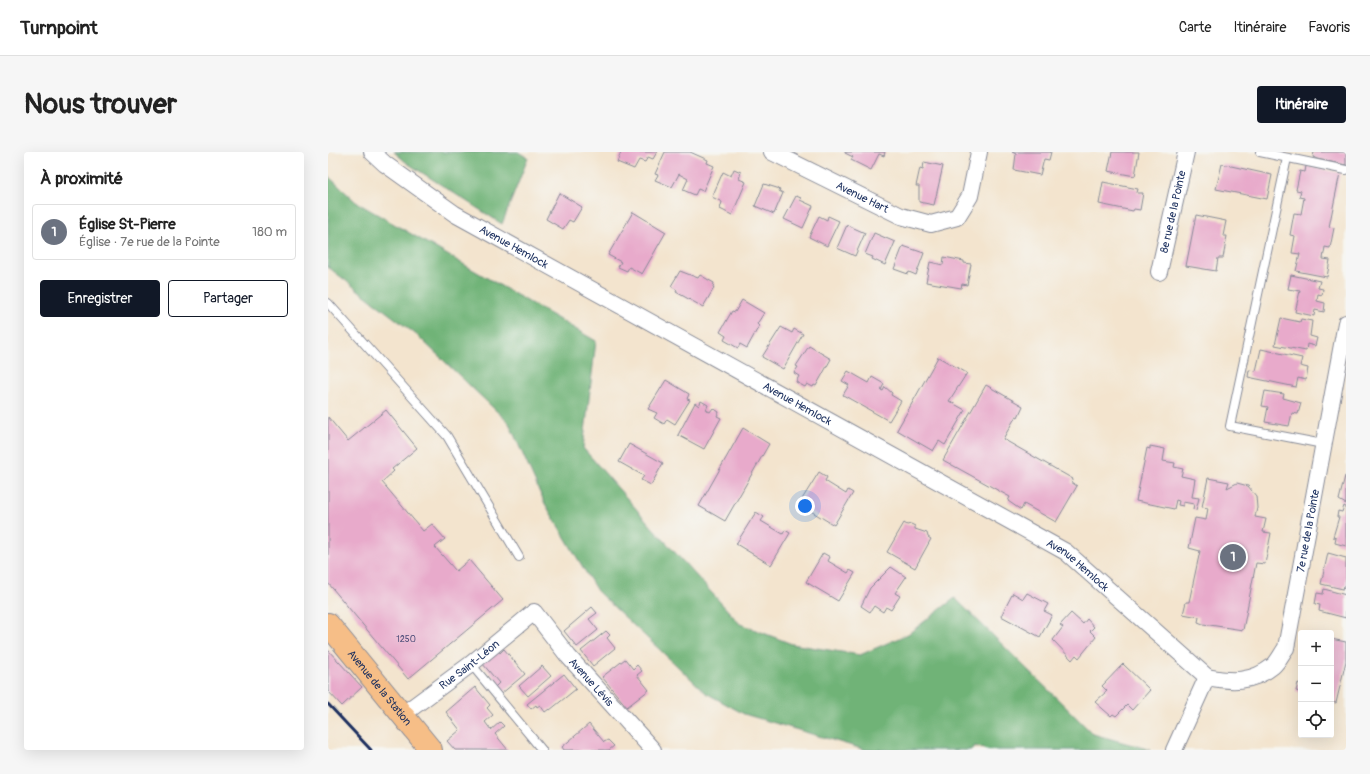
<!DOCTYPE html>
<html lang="fr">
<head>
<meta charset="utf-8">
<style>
	body { margin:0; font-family:Pangolin,sans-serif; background:#f6f6f6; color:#222 }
	.controls { position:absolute; right:12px; bottom:12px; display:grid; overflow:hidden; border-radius:4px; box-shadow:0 4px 16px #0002 }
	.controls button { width:36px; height:36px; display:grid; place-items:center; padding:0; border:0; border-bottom:1px solid #e0e0e0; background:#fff; color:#222; font:20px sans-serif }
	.you { position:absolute; left:477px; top:354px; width:14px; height:14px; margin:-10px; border:3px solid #fff; border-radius:50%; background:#1a73e8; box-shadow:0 0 0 6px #1a73e833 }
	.badge { display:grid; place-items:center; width:26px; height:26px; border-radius:50%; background:#111827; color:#fff; font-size:13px; font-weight:700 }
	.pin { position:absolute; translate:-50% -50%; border:2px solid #fff; box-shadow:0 1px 4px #0006 }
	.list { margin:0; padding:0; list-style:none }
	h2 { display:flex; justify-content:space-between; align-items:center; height:52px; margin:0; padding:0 16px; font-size:17px }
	h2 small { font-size:13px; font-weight:400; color:#767676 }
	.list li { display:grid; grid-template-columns:26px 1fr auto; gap:12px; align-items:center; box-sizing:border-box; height:56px; margin:0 8px 8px; padding:0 8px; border:1px solid #e0e0e0; border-radius:4px }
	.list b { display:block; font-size:15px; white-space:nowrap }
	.list p { margin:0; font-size:13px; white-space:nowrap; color:#767676 }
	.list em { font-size:13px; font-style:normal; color:#767676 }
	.actions { display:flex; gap:8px; padding:12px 16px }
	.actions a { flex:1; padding:9px 0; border:1px solid #111827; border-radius:4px; text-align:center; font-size:14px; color:#111827 }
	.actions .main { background:#111827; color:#fff }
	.icon { flex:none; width:22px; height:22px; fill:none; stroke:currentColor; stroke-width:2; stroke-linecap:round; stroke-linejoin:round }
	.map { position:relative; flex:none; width:1018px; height:598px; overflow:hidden; border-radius:4px }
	header { display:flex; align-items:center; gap:24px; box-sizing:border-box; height:56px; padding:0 20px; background:#fff; border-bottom:1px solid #e0e0e0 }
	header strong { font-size:19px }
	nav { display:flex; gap:22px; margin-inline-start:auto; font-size:14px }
	.intro { display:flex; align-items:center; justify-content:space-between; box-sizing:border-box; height:96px; padding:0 24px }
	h1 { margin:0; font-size:28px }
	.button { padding:10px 18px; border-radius:4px; background:#111827; color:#fff; font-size:14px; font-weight:700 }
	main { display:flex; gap:24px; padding:0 24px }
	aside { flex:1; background:#fff; border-radius:4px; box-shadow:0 4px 16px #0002 }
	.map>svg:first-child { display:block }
</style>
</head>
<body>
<header>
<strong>Turnpoint</strong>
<nav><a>Carte</a><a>Itinéraire</a><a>Favoris</a></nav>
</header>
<div class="intro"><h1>Nous trouver</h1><a class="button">Itinéraire</a></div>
<main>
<aside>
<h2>À proximité<small></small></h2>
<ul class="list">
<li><span class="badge" style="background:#6b7280">1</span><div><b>Église St-Pierre</b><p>Église · 7e rue de la Pointe</p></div><em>180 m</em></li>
</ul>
<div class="actions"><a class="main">Enregistrer</a><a>Partager</a></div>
</aside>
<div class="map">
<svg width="1018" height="598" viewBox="0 0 1018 598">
	<rect width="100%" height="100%" fill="#f6f6f2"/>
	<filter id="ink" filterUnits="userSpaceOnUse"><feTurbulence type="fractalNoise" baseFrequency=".025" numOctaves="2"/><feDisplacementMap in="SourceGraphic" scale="8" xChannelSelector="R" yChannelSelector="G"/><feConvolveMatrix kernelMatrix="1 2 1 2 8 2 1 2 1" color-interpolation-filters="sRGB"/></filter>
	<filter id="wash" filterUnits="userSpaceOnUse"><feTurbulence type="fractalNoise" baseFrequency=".012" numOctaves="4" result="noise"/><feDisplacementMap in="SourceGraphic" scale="16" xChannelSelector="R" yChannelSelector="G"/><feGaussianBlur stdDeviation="0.9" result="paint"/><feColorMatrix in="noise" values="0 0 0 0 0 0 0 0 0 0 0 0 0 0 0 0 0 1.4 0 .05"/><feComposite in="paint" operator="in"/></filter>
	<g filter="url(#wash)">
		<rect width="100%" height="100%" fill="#f3e4ce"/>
		<g fill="#6fb377" stroke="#45716a">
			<path d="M 66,0 L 190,0 L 200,6 L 174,72 L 79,11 Z"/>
			<path d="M 0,24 L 28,50 L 268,189 L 255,296 L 324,375 L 412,472 L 464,492 L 532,503 L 580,482 L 627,446 L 765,582 L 823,598 L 659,598 L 647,594 L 642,598 L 538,598 L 416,562 L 378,541 L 269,439 L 216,350 L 181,271 L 90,184 L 0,115 Z"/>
		</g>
		<g id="blocks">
			<g fill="#e8aacb">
				<path d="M 293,0 L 329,0 L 325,7 L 320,5 L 317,10 L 311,8 L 306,17 L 289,10 Z"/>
				<path d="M 337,0 L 362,0 L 380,8 L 379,11 L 386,14 L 375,39 L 370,37 L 367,43 L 355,38 L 360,27 L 351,22 L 344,35 L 327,28 L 330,23 L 327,22 Z"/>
				<path d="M 517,0 L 557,0 L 556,4 L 551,2 L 543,18 L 523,8 L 525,5 L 517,1 Z"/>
				<path d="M 684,0 L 723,0 L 721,8 L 716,7 L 712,23 L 686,18 L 688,2 Z"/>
				<path d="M 784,0 L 811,0 L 807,24 L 780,19 Z"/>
				<path d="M 986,0 L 1018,0 L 1018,13 L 989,7 L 985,5 Z"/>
				<path d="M 596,10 L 615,14 L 606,53 L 591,50 L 591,34 L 588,34 L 592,16 L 595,17 Z"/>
				<path d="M 894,12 L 944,23 L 939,47 L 888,37 Z"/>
				<path d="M 978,14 L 1012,21 L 1001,75 L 1006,76 L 1002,96 L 997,95 L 995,107 L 1002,108 L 999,125 L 968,119 L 972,102 L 964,101 L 967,84 L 962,83 L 966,61 L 973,62 L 976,46 L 971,45 L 973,39 L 968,38 L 972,19 L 977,20 Z"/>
				<path d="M 406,17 L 413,20 L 411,27 L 418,30 L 404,63 L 392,57 L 394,50 L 384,45 L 395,20 L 403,24 Z"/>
				<path d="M 775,30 L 810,37 L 809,41 L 815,41 L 812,58 L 806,57 L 805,59 L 771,52 Z"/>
				<path d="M 436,32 L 452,37 L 451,39 L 455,41 L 446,62 L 427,54 Z"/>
				<path d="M 231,41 L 254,55 L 245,70 L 241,68 L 235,77 L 218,67 Z"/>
				<path d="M 468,44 L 473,46 L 472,48 L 485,54 L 475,76 L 456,67 Z"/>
				<path d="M 305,60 L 338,80 L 314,122 L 301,115 L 299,119 L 290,115 L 293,110 L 280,103 Z"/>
				<path d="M 868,63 L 898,69 L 895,84 L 899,84 L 895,106 L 890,106 L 888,119 L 858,114 Z"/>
				<path d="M 491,64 L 499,68 L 500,64 L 511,69 L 499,94 L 481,85 Z"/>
				<path d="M 519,73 L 537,81 L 527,104 L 509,96 Z"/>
				<path d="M 546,81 L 567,90 L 557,113 L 544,107 L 545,105 L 537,102 Z"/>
				<path d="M 575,94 L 596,101 L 588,123 L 581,120 L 580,122 L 566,117 Z"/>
				<path d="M 616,105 L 636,109 L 636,111 L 643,112 L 639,133 L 634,132 L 633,136 L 598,130 L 602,110 L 615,113 Z"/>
				<path d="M 352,119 L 370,126 L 372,123 L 386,131 L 385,135 L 386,136 L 375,155 L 348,140 L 349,138 L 343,134 Z"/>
				<path d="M 963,123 L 992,129 L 990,136 L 995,137 L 994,143 L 990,142 L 989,149 L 997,151 L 996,160 L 987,158 L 986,164 L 967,160 L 972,139 L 960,137 Z"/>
				<path d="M 414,148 L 436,161 L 429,172 L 431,174 L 419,196 L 412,192 L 410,196 L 396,188 L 398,184 L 392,180 L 404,159 L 407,160 Z"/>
				<path d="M 953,166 L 972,170 L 973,167 L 984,169 L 982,184 L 989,186 L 987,194 L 979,192 L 978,199 L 947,193 Z"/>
				<path d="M 453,175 L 464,181 L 466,177 L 475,182 L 455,217 L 434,205 Z"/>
				<path d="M 481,194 L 503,207 L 488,234 L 486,233 L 485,235 L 479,232 L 477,235 L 468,230 L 471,224 L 466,221 L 470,215 L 468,214 Z"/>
				<path d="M 933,197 L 974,206 L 972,214 L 980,216 L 978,228 L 970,226 L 968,235 L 920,225 L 921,218 L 928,219 Z"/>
				<path d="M 610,205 L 639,221 L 621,249 L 637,258 L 617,293 L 611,289 L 605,299 L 569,278 Z"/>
				<path d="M 520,219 L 541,231 L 544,225 L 556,232 L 553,238 L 555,239 L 557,235 L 564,241 L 563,243 L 573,249 L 561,269 L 515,243 L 521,233 L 514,229 Z"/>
				<path d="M 338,228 L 361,242 L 359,247 L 362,248 L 347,272 L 339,267 L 336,272 L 326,266 L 329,261 L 320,257 Z"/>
				<path d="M 658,233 L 695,254 L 690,265 L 688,264 L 675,287 L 745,327 L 743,330 L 749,334 L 728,370 L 696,352 L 693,358 L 680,349 L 682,345 L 615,308 Z"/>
				<path d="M 937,239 L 956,242 L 955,246 L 973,251 L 970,262 L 964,261 L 961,274 L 937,270 L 940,255 L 934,254 Z"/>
				<path d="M 373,249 L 380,253 L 378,258 L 382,260 L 385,256 L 391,260 L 389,264 L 393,266 L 376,297 L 350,283 L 367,251 L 371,254 Z"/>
				<path d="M 58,258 L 89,296 L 64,317 L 66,319 L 54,330 L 95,379 L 104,372 L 117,387 L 107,395 L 128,419 L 141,408 L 175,448 L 80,527 L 0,431 L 0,265 L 20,289 Z"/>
				<path d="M 415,276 L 441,292 L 397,369 L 371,354 Z"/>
				<path d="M 301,292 L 335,311 L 323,333 L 313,328 L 316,324 L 291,310 Z"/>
				<path d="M 822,294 L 837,297 L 835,309 L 847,311 L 846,315 L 855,317 L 853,324 L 867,327 L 864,345 L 871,346 L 868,358 L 865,357 L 866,352 L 855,350 L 855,354 L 850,353 L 851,349 L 848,348 L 846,357 L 808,349 L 819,296 L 822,297 Z"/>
				<path d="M 491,320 L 499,325 L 497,329 L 518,342 L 520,338 L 525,341 L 506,373 L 471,352 Z"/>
				<path d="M 1017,324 L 1018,324 L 1018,352 L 1011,348 Z"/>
				<path d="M 880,326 L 901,330 L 899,336 L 909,331 L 920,334 L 928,344 L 929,356 L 927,365 L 938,367 L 935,380 L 943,381 L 937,412 L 928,411 L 915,478 L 875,472 L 870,470 L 871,465 L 855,462 L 858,450 L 861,450 L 872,399 L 861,396 L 867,366 L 878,368 L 880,356 L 874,355 Z"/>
				<path d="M 1016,354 L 1018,355 L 1018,394 L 1007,391 L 1008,386 L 1005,385 L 1011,365 L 1009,365 L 1010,359 L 1014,360 Z"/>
				<path d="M 428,360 L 436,365 L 433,369 L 455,382 L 457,378 L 462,381 L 443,413 L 408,392 Z"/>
				<path d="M 576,371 L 579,373 L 583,372 L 587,374 L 587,377 L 599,381 L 600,385 L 603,387 L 587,416 L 559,400 Z"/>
				<path d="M 495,401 L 502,405 L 500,409 L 520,421 L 522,418 L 527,421 L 510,449 L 478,430 Z"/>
				<path d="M 1000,401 L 1018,406 L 1018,434 L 1016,434 L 1015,437 L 993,432 Z"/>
				<path d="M 563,415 L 578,425 L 567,441 L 572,444 L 563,458 L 558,455 L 555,460 L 546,454 L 542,460 L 533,454 L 542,436 Z"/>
				<path d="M 996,437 L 1018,443 L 1018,466 L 991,459 L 992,453 L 987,452 L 989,441 L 995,442 Z"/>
				<path d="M 685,441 L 695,447 L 699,441 L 720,452 L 716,459 L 724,463 L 712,485 L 673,464 Z"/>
				<path d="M 264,455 L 269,461 L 261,467 L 270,478 L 249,495 L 236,479 Z"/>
				<path d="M 743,461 L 755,472 L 759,467 L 766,475 L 762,479 L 768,485 L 751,506 L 748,503 L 744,508 L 725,488 L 735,475 L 732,473 Z"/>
				<path d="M 278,479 L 282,483 L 279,486 L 287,496 L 265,514 L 253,499 Z"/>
				<path d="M 1003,487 L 1018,490 L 1018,509 L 1008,551 L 1003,550 Z"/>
				<path d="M 176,497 L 197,522 L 173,542 L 167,535 L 171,531 L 154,511 L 170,498 L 172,501 Z"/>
				<path d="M 0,498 L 34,535 L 14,554 L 0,539 Z"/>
				<path d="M 297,507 L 305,517 L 309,513 L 314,519 L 309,523 L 321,538 L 299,555 L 274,525 Z"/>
				<path d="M 795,512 L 822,538 L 804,558 L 799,553 L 788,564 L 785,562 L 783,564 L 767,550 L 779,539 L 774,534 Z"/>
				<path d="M 214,514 L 223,524 L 200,544 L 191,534 Z"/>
				<path d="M 236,522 L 248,537 L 222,558 L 221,557 L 217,560 L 212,553 L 209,555 L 208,553 L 203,557 L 199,552 Z"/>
				<path d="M 970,531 L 973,532 L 973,543 L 971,542 L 972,540 L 968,539 Z"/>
				<path d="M 147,535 L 162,553 L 159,556 L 165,563 L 157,570 L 163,578 L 172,570 L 176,574 L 167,582 L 180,598 L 127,598 L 119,589 L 132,578 L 118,560 Z"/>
				<path d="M 261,572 L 276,590 L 280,588 L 286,594 L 281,598 L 236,598 L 234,595 Z"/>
			</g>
		</g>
	</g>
	<g filter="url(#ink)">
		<use href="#blocks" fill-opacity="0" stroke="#878a96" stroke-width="1"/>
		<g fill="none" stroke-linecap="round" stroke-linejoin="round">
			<g stroke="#878a96" stroke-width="10">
				<g id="service">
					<path d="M 932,0 L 1018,18"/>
					<path d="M 959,6 L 902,274 L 995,292"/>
					<path d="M 0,151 L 119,284 L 191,405"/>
					<path d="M 143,512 L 214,598"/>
				</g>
			</g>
			<g stroke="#878a96" stroke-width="18">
				<g id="minor">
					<path id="s1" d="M 44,0 L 57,12 L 127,62 L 738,400 L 879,525"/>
					<path id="s2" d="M 444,0 L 573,64 L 603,72 L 629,65 L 642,44 L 651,0"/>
					<path id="s3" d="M 831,120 L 858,0"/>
					<path id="s4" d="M 879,525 C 903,530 924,531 945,514 C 950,510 954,501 958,496 L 1018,171"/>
					<path id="s5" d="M 74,563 L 143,512 L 206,460 L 240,504 L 325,598"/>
					<path d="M 846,598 L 879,525"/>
				</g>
			</g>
			<g stroke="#878a96" stroke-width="24">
				<g id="primary">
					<path id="s6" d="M 0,472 L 103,598"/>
				</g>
			</g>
			<use href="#service" stroke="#fff" stroke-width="8"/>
			<use href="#minor" stroke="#fff" stroke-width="16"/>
			<use href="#primary" stroke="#f6be87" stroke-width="22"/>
			<path stroke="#1b2f5e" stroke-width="3" d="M 0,552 L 43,598"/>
		</g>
	</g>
	<g text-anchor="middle" stroke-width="3.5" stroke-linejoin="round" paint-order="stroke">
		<g font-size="9" fill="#4e4e79">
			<text x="78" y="490">1250</text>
		</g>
		<g font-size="11" fill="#1b2f5e" stroke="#f6f6f2">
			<text dy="4" stroke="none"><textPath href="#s2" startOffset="101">Avenue Hart</textPath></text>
			<text dy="4" stroke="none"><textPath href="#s3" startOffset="62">8e rue de la Pointe</textPath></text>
			<text dy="4" stroke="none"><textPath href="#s1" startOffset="171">Avenue Hemlock</textPath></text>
			<text dy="4" stroke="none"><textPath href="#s1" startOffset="495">Avenue Hemlock</textPath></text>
			<text dy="4" stroke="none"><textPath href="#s4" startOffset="211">7e rue de la Pointe</textPath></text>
			<text dy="4" stroke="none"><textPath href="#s1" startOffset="819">Avenue Hemlock</textPath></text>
			<text dy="4" stroke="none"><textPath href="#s5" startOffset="84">Rue Saint-Léon</textPath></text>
			<text dy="4" stroke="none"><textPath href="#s5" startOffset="258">Avenue Lévis</textPath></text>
			<text dy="4" stroke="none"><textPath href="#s6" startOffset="82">Avenue de la Station</textPath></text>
		</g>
	</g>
</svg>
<div class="controls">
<button>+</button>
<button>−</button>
<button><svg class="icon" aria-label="locate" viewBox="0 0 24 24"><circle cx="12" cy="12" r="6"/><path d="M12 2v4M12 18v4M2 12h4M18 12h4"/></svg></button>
</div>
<div class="you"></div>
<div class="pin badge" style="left:905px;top:405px;background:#6b7280">1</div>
</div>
</main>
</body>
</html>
